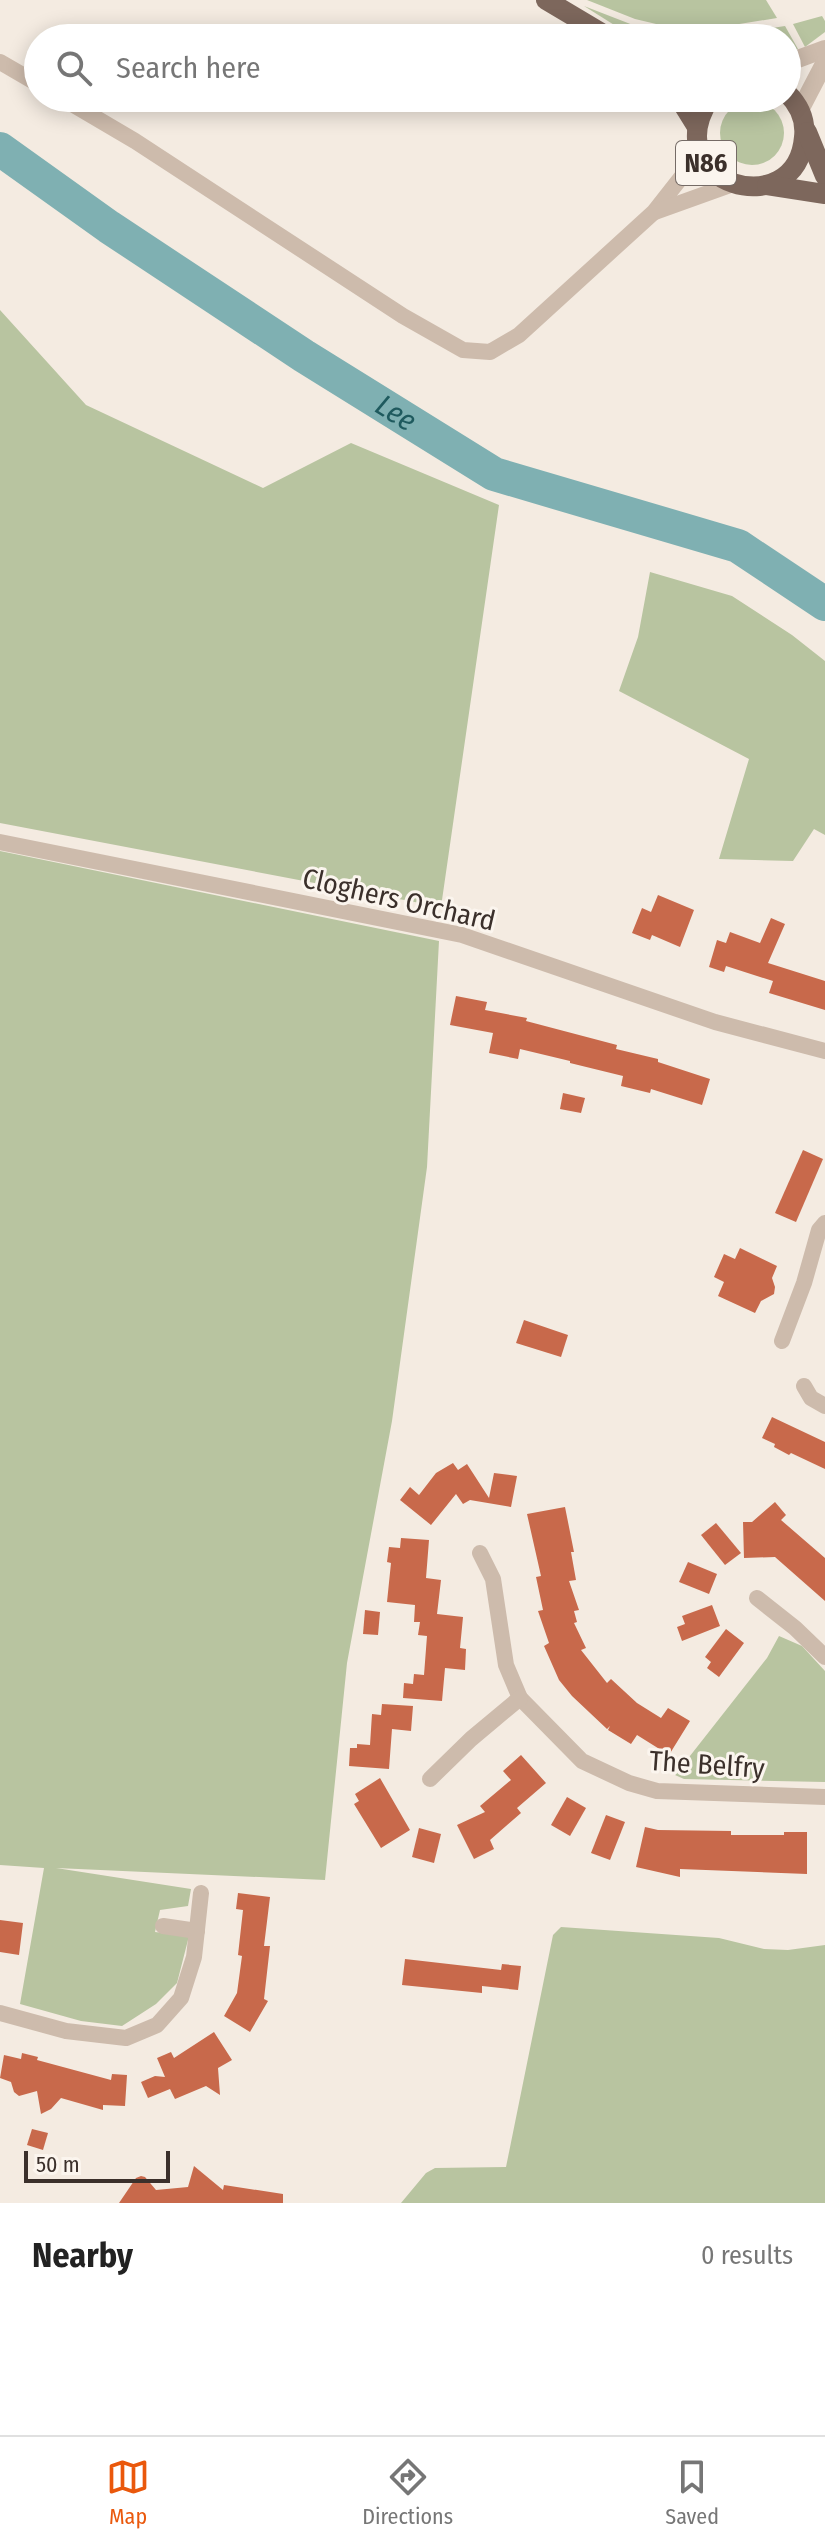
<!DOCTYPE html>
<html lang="en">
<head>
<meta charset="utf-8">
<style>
	body { margin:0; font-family:"Fira Sans Condensed",sans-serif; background:#f2f2f2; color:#222 }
	.scale { position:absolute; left:24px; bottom:20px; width:146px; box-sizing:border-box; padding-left:8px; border:4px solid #3b302b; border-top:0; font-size:22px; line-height:28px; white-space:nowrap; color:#3b302b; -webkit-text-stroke:6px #fbf5ee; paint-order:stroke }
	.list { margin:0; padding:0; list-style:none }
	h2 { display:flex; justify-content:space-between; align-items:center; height:104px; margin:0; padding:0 32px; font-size:34px }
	h2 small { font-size:26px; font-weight:400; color:#767676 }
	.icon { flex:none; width:44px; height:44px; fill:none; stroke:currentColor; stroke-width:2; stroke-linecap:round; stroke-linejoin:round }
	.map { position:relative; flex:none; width:825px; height:2203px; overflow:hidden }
	.search { position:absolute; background:#fff; box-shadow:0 4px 20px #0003; left:24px; right:24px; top:24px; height:88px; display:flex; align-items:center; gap:20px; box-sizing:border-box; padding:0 28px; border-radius:44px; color:#767676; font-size:30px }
	.sheet { height:232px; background:#fff }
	nav { display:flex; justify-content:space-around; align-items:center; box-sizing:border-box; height:112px; border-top:2px solid #e0e0e0; background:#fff; font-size:22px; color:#767676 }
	nav a { display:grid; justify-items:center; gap:4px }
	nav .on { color:#ea580c }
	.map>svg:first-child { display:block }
</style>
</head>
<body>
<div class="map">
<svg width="825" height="2203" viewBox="0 0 825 2203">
	<rect width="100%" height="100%" fill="#f4ebe1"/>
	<g fill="#b8c4a0">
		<path d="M 587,0 L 766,0 L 777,18 L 690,32 L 635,19 Z"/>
		<path d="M 584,6 L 651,32 L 697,38 L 635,38 Z"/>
		<path d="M 822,16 L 825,21 L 825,32 L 805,47 L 793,24 Z"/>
		<path d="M 785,26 L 798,49 L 787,53 L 787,38 L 706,38 Z"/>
		<circle cx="752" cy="133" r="32"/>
		<path d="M 0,310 L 86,405 L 263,488 L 351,443 L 499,505 L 441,907 L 0,823 Z"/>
		<path d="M 650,572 L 732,596 L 792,635 L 825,661 L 825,835 L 814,829 L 793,861 L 719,859 L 749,759 L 619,691 L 638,637 Z"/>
		<path d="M 0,851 L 439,941 L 427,1167 L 392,1421 L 347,1663 L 325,1880 L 56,1868 L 191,1889 L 188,1906 L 160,1910 L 155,1932 L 189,1936 L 177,1983 L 156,2004 L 122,2026 L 81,2021 L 20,2004 L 44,1868 L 0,1865 Z"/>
		<path d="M 779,1636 L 802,1646 L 825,1671 L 825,1782 L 684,1779 L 675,1775 L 767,1658 Z"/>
		<path d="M 561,1927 L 719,1938 L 764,1949 L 788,1950 L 825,1945 L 825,2203 L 401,2203 L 426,2173 L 435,2168 L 506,2167 L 553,1935 Z"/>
	</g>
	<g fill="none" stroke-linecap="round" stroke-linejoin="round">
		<path stroke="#7fb0b2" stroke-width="34" id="s1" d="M 0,149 L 109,227 L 304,356 L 494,474 L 738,546 L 825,604"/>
	</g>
	<g fill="#c8694b">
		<path d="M 658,895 L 694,910 L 680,947 L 652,935 L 650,940 L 632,933 L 642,908 L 651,912 Z"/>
		<path d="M 771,918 L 785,924 L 768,963 L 825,981 L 825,1010 L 769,993 L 773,981 L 726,966 L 724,972 L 709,967 L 717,940 L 726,943 L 730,932 L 760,943 Z"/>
		<path d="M 456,996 L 487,1002 L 485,1010 L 527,1018 L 526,1021 L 617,1045 L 616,1049 L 658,1059 L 658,1062 L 710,1079 L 702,1105 L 651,1089 L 650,1093 L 621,1086 L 623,1076 L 570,1063 L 570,1061 L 520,1049 L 518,1059 L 489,1053 L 493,1033 L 450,1025 Z"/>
		<path d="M 563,1093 L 585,1098 L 581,1113 L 560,1109 Z"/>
		<path d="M 803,1150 L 823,1159 L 796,1222 L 775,1213 Z"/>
		<path d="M 740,1248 L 777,1266 L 772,1278 L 775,1287 L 774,1294 L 761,1301 L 755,1313 L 718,1296 L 724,1282 L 714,1277 L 724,1254 L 735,1259 Z"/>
		<path d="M 524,1320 L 568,1335 L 561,1357 L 516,1343 Z"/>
		<path d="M 772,1417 L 825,1442 L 825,1469 L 791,1453 L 789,1455 L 774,1447 L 775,1444 L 762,1438 Z"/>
		<path d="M 453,1463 L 458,1470 L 467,1464 L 489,1498 L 494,1473 L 517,1476 L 511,1507 L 470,1500 L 463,1504 L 456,1494 L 431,1525 L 400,1500 L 410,1487 L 419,1495 L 436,1473 Z"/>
		<path d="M 775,1502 L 786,1515 L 781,1520 L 825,1558 L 825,1601 L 775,1557 L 744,1558 L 743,1522 L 752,1522 Z"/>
		<path d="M 565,1507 L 574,1552 L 571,1552 L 576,1580 L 569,1581 L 579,1610 L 574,1611 L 577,1622 L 574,1623 L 586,1648 L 581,1650 L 607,1683 L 611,1679 L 637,1703 L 661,1718 L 668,1708 L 690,1721 L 669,1755 L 637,1735 L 631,1744 L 608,1730 L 610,1726 L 607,1729 L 572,1696 L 559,1680 L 544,1646 L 549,1643 L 538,1611 L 543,1610 L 536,1577 L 541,1576 L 527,1514 Z"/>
		<path d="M 716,1523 L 741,1553 L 725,1565 L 701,1535 Z"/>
		<path d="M 401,1538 L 429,1540 L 426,1578 L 441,1580 L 437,1614 L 463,1617 L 460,1648 L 466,1649 L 465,1670 L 445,1668 L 442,1701 L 403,1698 L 404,1683 L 413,1684 L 414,1674 L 424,1675 L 427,1636 L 418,1635 L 420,1622 L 414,1622 L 415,1605 L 387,1602 L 391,1563 L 387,1562 L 389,1547 L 400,1548 Z"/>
		<path d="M 688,1562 L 717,1574 L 709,1594 L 679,1582 Z"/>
		<path d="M 712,1605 L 720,1626 L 682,1641 L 677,1627 L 685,1624 L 682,1616 Z"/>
		<path d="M 365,1610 L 380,1612 L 378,1635 L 363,1634 Z"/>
		<path d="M 726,1629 L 744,1643 L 719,1677 L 707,1668 L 711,1662 L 705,1657 Z"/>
		<path d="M 382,1704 L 413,1706 L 411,1731 L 392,1729 L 389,1769 L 349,1766 L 350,1748 L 357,1748 L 357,1744 L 370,1745 L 372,1714 L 381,1715 Z"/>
		<path d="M 521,1755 L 546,1783 L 517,1808 L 521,1813 L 490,1840 L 494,1849 L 474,1859 L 457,1825 L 485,1812 L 480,1806 L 511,1780 L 503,1771 Z"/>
		<path d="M 380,1778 L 410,1830 L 381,1848 L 354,1804 L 359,1801 L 355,1794 Z"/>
		<path d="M 567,1797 L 586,1808 L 570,1836 L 551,1825 Z"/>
		<path d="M 606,1815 L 625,1822 L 610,1860 L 591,1853 Z"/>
		<path d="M 645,1827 L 658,1830 L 731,1831 L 731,1835 L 784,1835 L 784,1832 L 807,1832 L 807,1874 L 680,1869 L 680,1877 L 636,1867 Z"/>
		<path d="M 419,1828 L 441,1834 L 434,1863 L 412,1857 Z"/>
		<path d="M 238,1893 L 270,1897 L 264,1946 L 270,1946 L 264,1999 L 268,2001 L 250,2032 L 224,2016 L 237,1993 L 242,1956 L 238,1955 L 243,1910 L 236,1909 Z"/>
		<path d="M 0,1920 L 23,1923 L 19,1955 L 0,1952 Z"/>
		<path d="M 405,1959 L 501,1970 L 502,1964 L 521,1966 L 518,1990 L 482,1986 L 482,1993 L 402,1985 Z"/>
		<path d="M 214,2032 L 232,2060 L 218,2068 L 220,2095 L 206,2086 L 175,2099 L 170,2089 L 148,2098 L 141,2082 L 155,2076 L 165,2077 L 157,2058 L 171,2052 L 174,2058 Z"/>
		<path d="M 22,2053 L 38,2057 L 37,2060 L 111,2080 L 112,2074 L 127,2075 L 125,2106 L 103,2105 L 103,2110 L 61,2098 L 51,2109 L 41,2114 L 37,2091 L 19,2096 L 14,2092 L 11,2082 L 0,2078 L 4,2055 L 21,2059 Z"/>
		<path d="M 32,2129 L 48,2133 L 43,2150 L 27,2145 Z"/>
		<path d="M 194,2166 L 223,2190 L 224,2185 L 283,2194 L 283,2203 L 119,2203 L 136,2178 L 141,2176 L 145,2177 L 156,2190 L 188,2187 Z"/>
	</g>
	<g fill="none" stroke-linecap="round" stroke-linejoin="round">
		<g stroke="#cdbbac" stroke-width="16">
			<path d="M 0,62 L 38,84"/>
			<path d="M 62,98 L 135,141 L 403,316 L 463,350 L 490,352 L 519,335 L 654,212 L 687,170 L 697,141"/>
			<path d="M 655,212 L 733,184"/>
			<path d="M 0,842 L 462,935 L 715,1022 L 825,1051"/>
			<path d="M 782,1341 L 804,1283 L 819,1230 L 825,1223"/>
			<path d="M 804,1386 L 811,1398 L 825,1406"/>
			<path d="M 480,1553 L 493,1579 L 506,1665 L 520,1698 L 582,1761 L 629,1783 L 657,1791 L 825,1797"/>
			<path d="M 757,1598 L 795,1628 L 825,1657"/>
			<path d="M 430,1779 L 471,1739 L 520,1698"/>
			<path d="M 163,1926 L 197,1931"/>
			<path d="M 0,2013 L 66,2031 L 126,2038 L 157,2025 L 181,1998 L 194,1957 L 201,1893"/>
		</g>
		<g stroke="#cdbbac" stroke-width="18">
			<path d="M 787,63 L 825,49"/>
			<path d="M 800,110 L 825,62"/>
		</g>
		<g stroke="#7d675c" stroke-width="20">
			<path d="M 546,0 L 610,38"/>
			<path d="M 679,98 L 697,127"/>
			<path d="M 710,98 C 654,185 797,225 804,137 C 806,120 799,105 787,93"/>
			<path d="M 807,132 L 825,176"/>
			<path d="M 767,185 L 825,194"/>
		</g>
	</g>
	<g text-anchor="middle" stroke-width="6" stroke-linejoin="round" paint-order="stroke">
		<rect fill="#fbf5ee" stroke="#756b66" stroke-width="2" x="676" y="141" width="60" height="44" rx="6"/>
		<g font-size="26" font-weight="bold" fill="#3b302b">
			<text x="706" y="172">N86</text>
		</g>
		<g font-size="28" fill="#3b302b" stroke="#fbf5ee">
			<text transform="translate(399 899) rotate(13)" y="10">Cloghers Orchard</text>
			<text transform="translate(707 1764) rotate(4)" y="10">The Belfry</text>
		</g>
		<g font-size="30" font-style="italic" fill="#1f5a5e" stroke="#fbf5ee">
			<text dy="10" stroke="none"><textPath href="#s1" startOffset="476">Lee</textPath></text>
		</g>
	</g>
</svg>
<div class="scale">50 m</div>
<div class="search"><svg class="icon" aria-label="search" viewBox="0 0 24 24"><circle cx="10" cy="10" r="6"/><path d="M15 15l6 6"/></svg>Search here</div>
</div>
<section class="sheet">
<h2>Nearby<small>0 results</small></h2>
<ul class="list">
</ul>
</section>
<nav>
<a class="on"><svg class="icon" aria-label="map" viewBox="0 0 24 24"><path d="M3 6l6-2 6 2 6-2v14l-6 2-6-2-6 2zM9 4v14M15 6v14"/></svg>Map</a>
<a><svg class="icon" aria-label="directions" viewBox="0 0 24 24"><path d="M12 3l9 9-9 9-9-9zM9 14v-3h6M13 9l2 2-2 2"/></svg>Directions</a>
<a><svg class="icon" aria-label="saved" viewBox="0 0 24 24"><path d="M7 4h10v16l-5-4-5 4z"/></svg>Saved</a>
</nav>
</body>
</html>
